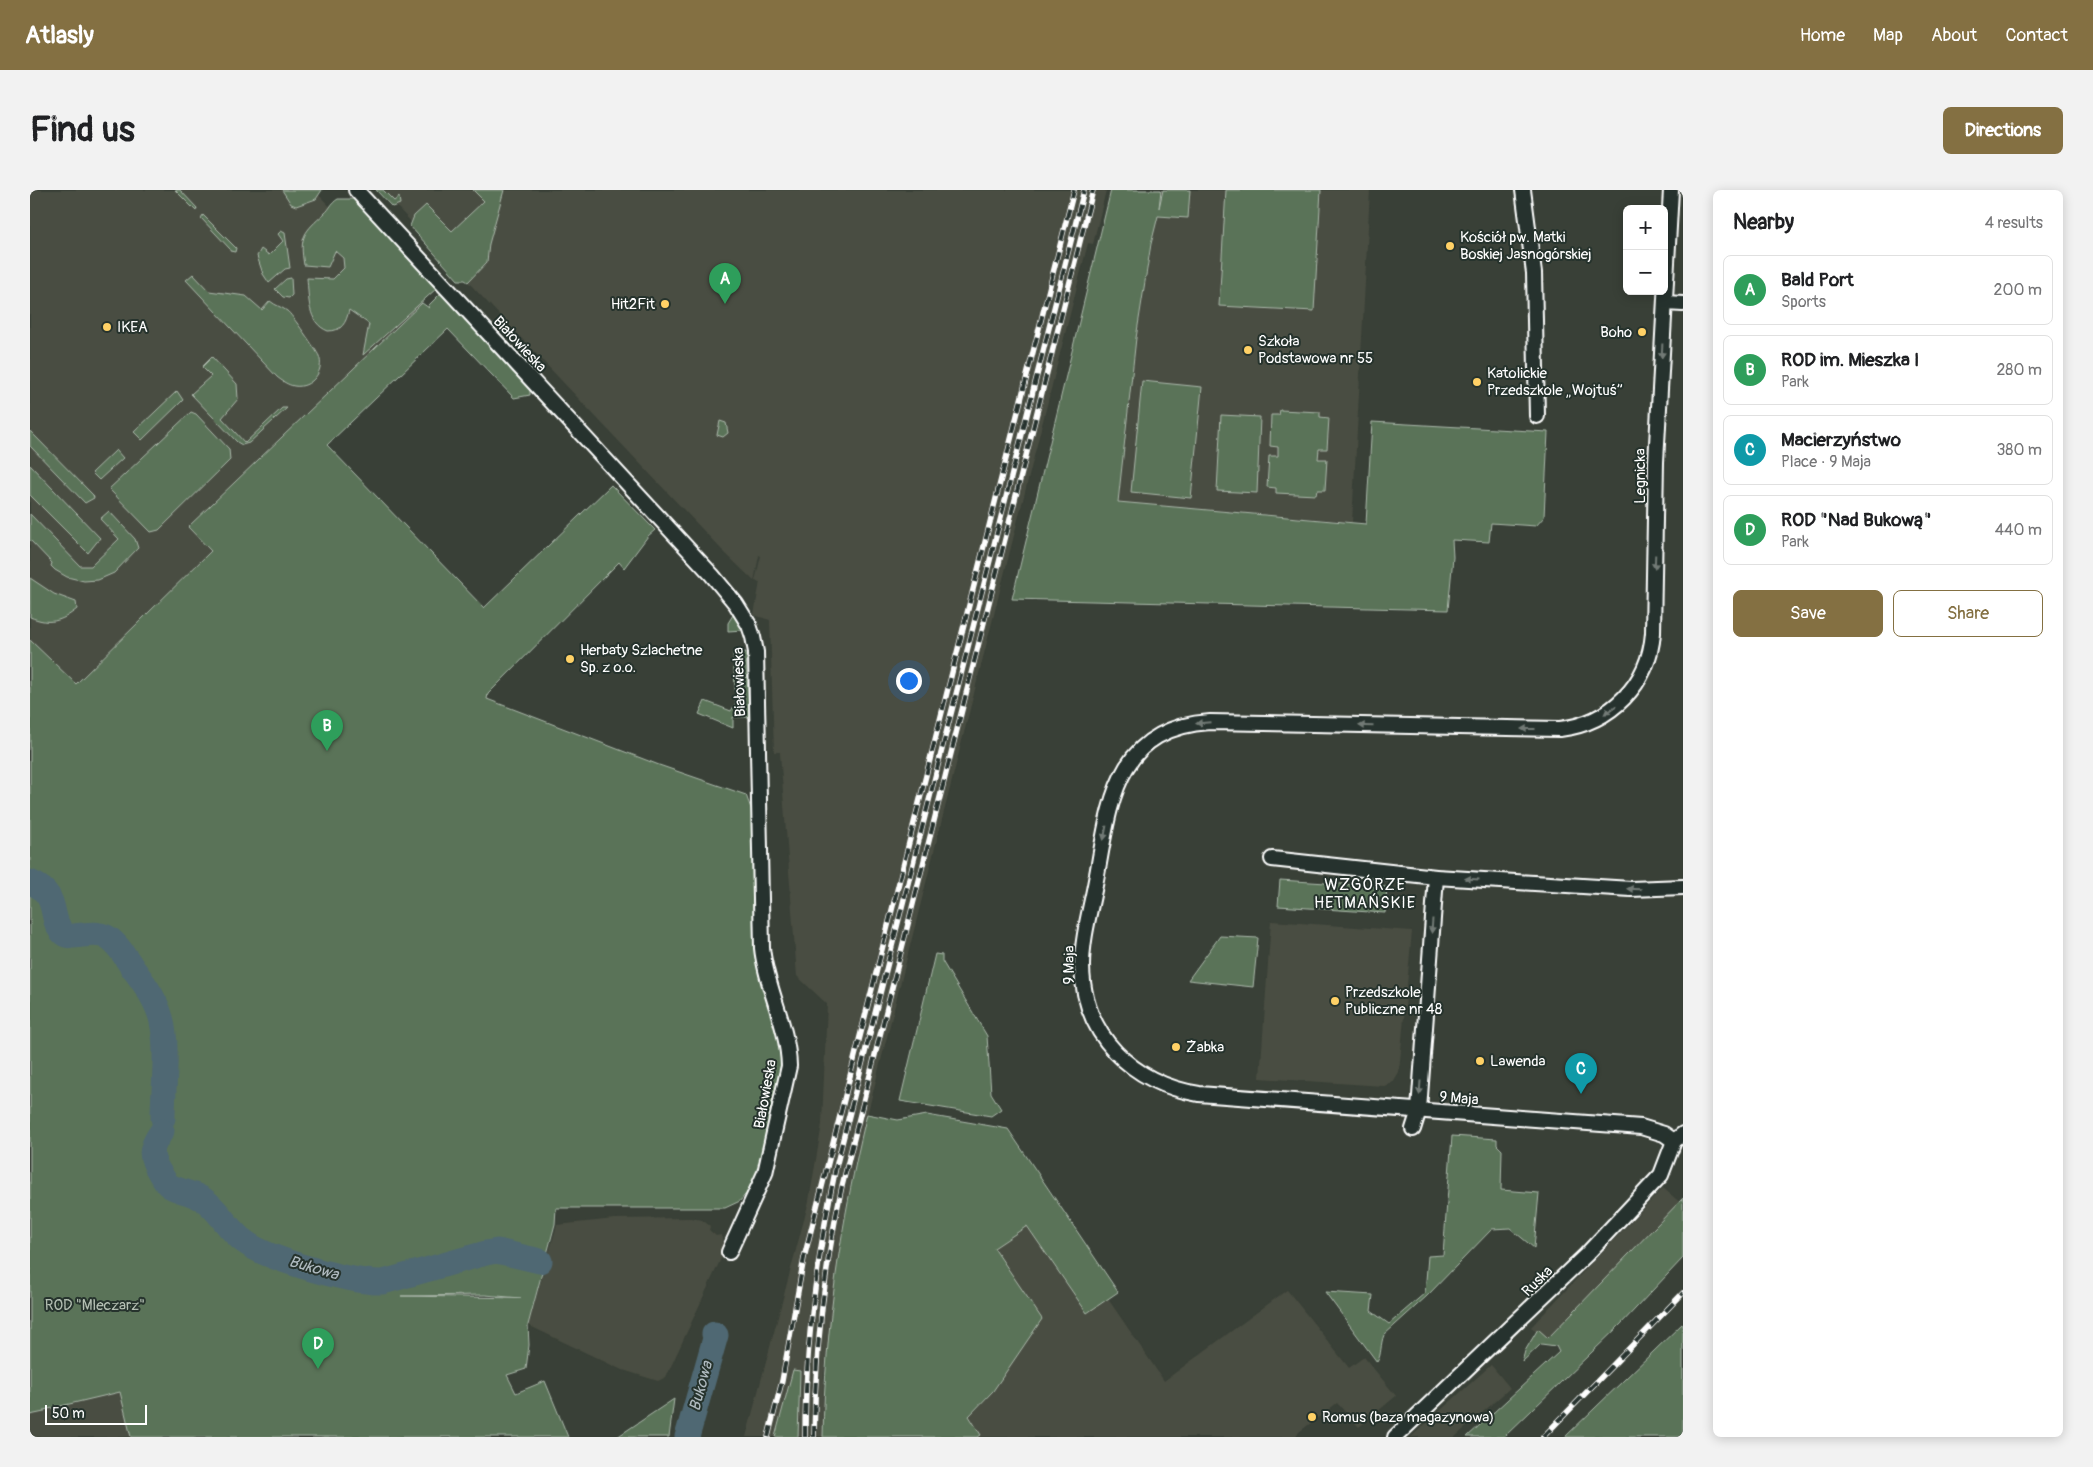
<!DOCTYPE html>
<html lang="en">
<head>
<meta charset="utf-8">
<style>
	body { margin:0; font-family:Pangolin,sans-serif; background:#f2f2f2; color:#202124 }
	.controls { position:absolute; right:15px; top:15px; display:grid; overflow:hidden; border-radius:8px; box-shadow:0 2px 12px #0003 }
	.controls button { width:45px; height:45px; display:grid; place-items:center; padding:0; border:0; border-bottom:1px solid #e0e0e0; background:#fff; color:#202124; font:25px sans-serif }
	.scale { position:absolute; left:15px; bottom:12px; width:102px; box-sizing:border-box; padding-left:5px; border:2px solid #fff; border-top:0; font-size:14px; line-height:18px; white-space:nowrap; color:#fff; -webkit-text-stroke:4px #26332d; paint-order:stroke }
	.you { position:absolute; left:878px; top:490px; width:18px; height:18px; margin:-12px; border:4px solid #fff; border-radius:50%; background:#1a73e8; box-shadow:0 0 0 8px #1a73e833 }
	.badge { display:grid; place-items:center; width:32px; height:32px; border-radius:50%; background:#847042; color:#fff; font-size:16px; font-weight:700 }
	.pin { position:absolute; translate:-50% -41px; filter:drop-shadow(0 1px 2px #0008) }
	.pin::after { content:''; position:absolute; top:26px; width:18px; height:15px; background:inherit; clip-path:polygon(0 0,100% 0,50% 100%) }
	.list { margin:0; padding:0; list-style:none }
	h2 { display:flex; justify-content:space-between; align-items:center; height:65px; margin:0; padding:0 20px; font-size:21px }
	h2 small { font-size:16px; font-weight:400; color:#757577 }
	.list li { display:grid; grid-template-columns:32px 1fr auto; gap:15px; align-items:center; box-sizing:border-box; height:70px; margin:0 10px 10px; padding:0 10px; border:1px solid #e0e0e0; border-radius:8px }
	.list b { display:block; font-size:19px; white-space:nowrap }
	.list p { margin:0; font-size:16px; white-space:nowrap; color:#757577 }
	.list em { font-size:16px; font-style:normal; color:#757577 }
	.actions { display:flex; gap:10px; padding:15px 20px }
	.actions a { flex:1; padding:11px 0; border:1px solid #847042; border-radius:8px; text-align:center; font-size:18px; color:#847042 }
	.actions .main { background:#847042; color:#fff }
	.map { position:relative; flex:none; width:1653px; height:1247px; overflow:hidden; border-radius:8px }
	header { display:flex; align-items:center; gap:30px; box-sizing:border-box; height:70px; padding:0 25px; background:#847042; color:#fff }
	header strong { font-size:24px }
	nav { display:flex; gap:28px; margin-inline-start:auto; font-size:18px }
	.intro { display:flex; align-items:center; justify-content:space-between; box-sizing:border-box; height:120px; padding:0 30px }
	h1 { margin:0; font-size:35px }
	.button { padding:12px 22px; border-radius:8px; background:#847042; color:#fff; font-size:18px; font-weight:700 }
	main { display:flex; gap:30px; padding:0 30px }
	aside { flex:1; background:#fff; border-radius:8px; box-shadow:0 2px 12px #0003 }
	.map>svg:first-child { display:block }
</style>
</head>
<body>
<header>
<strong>Atlasly</strong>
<nav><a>Home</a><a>Map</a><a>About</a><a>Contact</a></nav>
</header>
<div class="intro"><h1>Find us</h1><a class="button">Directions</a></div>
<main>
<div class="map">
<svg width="1653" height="1247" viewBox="0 0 1653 1247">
	<rect width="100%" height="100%" fill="#394037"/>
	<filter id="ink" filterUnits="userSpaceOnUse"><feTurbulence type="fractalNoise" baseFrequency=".02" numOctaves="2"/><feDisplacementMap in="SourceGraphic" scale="10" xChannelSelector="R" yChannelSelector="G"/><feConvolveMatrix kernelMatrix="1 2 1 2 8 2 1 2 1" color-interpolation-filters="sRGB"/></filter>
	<g filter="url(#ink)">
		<g fill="#4a4d42">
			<path d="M 0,0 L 284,0 L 392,113 L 158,337 L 181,361 L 45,495 L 0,450 Z"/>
			<path d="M 351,0 L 1076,0 L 1063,54 L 1058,53 L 824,977 L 812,1039 L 794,1186 L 793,1247 L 768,1247 L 770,1181 L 763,1180 L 745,1247 L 716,1247 L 779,1011 L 792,934 L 797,814 L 767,786 L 750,562 L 744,562 L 740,430 L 724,425 L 730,392 L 725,391 L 731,366 L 729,365 L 724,391 L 691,359 Z"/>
			<path d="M 1131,0 L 1340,0 L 1322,332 L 1088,312 L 1106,148 Z"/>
			<path d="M 1241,731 L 1382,741 L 1369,882 L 1363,892 L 1354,896 L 1230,888 Z"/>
			<path d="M 1633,998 L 1653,1015 L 1647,1027 L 1521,1157 L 1501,1137 Z"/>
			<path d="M 661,1028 L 672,1030 L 680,1036 L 679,1040 L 686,1046 L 691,1045 L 695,1060 L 636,1187 L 628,1191 L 590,1179 L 498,1135 L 527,1035 L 585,1029 Z"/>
			<path d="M 997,1036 L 1057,1123 L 1078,1109 L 1134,1191 L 1257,1100 L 1319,1178 L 1334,1167 L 1366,1206 L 1329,1237 L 1307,1213 L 1269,1242 L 1266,1247 L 948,1247 L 950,1245 L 939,1226 L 963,1201 L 963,1058 Z"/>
			<path d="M 99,1174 L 117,1247 L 0,1247 L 0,1195 Z"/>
			<path d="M 1461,1175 L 1480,1198 L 1425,1247 L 1381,1247 Z"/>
		</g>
		<g fill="#5a7358" stroke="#acb9ac" fill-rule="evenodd">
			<path d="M 145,0 L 150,0 L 167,18 L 166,21 Z"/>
			<path d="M 252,0 L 292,0 L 286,9 L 266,16 L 261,14 Z"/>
			<path d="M 346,0 L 353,0 L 364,11 L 369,7 L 370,14 L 362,17 Z"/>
			<path d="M 443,0 L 474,0 L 459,54 L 457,72 L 438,92 L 435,90 L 428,90 L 380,36 L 384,26 L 396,15 L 422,41 L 454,11 Z"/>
			<path d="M 1081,0 L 1131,0 L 1129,18 L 1133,0 L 1160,0 L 1158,28 L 1128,26 L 1121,54 L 1106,148 L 1088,312 L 1336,334 L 1342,232 L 1518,242 L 1514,327 L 1506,336 L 1461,333 L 1459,352 L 1422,350 L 1423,367 L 1418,420 L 982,409 Z"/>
			<path d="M 1196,0 L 1291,0 L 1284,121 L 1189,116 Z"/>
			<path d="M 308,9 L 323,9 L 407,98 L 333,165 L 339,134 L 319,120 C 316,133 312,141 298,141 C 277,133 279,107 277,88 L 303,89 L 314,78 L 313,68 L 305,61 L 298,77 L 274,75 C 269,46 274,42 295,23 C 300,19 301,13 308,9 Z"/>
			<path d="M 173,25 L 206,58 L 205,62 L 200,61 L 200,59 L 171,28 Z"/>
			<path d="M 251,41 L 255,43 L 260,78 L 255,79 L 239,93 L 233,84 L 227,66 L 231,59 L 239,65 L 253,51 L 248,44 Z"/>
			<path d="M 163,84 L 179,101 L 216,106 L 232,120 L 240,111 C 246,116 252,117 257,121 C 261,123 287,161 289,166 C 295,181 281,199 264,196 C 258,195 252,191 247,187 L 156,90 Z"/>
			<path d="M 261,88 L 262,105 L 259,108 L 253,107 L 245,99 L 256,89 Z"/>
			<path d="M 411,103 L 500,199 L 500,205 L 484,208 L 418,139 L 297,255 L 454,418 L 581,295 L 625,340 L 618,346 L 594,378 L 589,372 L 458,504 L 457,509 L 629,575 L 716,605 L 723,624 L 728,780 L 752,850 L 752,885 L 731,974 L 719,1000 L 710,1011 L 695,1018 L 526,1018 L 525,1034 L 498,1135 L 499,1155 L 496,1179 L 477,1185 L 486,1203 L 515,1191 L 538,1247 L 101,1247 L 90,1202 L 14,1220 L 14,1222 L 0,1225 L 0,450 L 46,494 L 181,361 L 158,337 L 392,113 L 399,118 L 398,116 ZM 455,1105 L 491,1108 L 371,1106 Z"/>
			<path d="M 182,167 L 207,194 L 208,209 L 192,228 L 215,253 L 252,218 L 257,218 L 219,253 L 212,255 L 207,252 L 161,204 L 181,186 L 172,177 Z"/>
			<path d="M 1112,191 L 1172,197 L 1161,308 L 1101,302 Z"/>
			<path d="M 147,201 L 153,210 L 112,250 L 104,242 Z"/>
			<path d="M 1250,220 L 1290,222 L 1290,227 L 1299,228 L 1297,259 L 1289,259 L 1288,269 L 1297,269 L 1295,300 L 1287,300 L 1286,305 L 1246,303 L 1246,298 L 1237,297 L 1239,266 L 1248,266 L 1248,257 L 1240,256 L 1241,225 L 1249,225 Z"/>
			<path d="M 161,222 L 166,224 L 199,259 L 200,270 L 129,340 L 121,342 L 79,299 Z"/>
			<path d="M 1191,225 L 1230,227 L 1227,303 L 1187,301 Z"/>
			<path d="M 690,231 L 696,233 L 698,243 L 693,247 L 687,245 Z"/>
			<path d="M 0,241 L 63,305 L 64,308 L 55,313 L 0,256 Z"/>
			<path d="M 86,260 L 93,268 L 69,290 L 62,283 Z"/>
			<path d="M 0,275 L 70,348 L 58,363 L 0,305 Z"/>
			<path d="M 79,321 L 105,349 L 108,358 L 84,383 L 68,390 L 54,391 L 37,387 L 25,380 L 21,376 L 22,373 L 0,350 L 0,324 L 50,376 L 61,376 L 89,349 L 70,329 Z"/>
			<path d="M 0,388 L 24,404 L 46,412 L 47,419 C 31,432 19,435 0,427 Z"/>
			<path d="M 703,425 L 713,440 L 698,441 L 698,433 Z"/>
			<path d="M 716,462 L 719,527 L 703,527 L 703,538 L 669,524 L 675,511 L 701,521 L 706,513 L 703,463 Z"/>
			<path d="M 1250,690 L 1357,697 L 1355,723 L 1248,716 Z"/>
			<path d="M 1190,746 L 1228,748 L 1223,797 L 1158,790 Z"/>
			<path d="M 905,764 L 912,765 L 912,771 L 957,846 L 961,903 L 971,919 L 961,926 L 870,911 Z"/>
			<path d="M 837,924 L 868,930 L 897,925 L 978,939 L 1088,1102 L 1057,1123 L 997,1036 L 964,1058 L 1012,1129 L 963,1201 L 939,1226 L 951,1245 L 948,1247 L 793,1247 C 795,1137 811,1031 837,924 Z"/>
			<path d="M 1422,946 L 1467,949 L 1467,955 L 1472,960 L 1471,1000 L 1509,1003 L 1504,1058 L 1480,1038 L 1462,1039 L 1397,1106 L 1354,1145 C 1350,1154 1352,1165 1347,1172 L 1295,1102 L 1343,1105 L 1341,1121 L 1359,1134 L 1395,1103 L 1398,1066 L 1413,1065 Z"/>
			<path d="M 1653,1008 L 1653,1068 L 1590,1135 L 1474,1247 L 1437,1247 L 1529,1162 L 1526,1156 L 1511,1154 L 1492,1172 L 1495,1161 L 1508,1139 L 1518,1148 Z"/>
			<path d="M 1653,1133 L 1653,1247 L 1535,1247 Z"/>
			<path d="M 763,1180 L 770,1181 L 768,1247 L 745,1247 Z"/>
			<path d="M 644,1209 L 639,1247 L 587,1247 Z"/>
		</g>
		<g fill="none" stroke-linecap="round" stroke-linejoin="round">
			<g stroke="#4f6873" stroke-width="25">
				<path d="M 0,692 C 32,705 17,729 34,744 C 43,751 67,737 81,750 C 90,757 96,768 102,777 C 115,794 130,815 133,837 C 138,866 133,899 133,928"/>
				<path d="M 132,941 C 119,959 119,966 131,985 C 134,989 136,994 140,996 C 153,1003 167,1003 178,1013 C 192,1025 200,1042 215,1052 C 239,1070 323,1093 353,1092 L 456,1063 L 467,1061 L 510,1071"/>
				<path d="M 657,1247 L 686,1145 L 684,1144"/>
			</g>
			<g stroke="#fff" stroke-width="18">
				<g id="street">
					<path d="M 326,0 L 682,385 L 706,414 L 719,435 L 723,447 L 726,462 L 732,758 C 736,798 758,835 759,876 L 735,983 L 699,1062"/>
					<path d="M 1493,0 L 1504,83 L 1507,226"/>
					<path d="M 1641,0 L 1626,272 L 1623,443 C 1619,494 1581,533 1530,539 L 1180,532 C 1084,538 1080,615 1066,690 C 1061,718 1052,747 1052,776 C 1053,846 1102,893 1169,904 L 1611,937 L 1634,944 L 1644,951"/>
					<path d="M 1635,113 L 1653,114"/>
					<path d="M 1242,669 L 1406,687 L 1601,699 L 1653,697"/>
					<path d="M 1383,939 L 1389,920 L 1406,687"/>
					<path d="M 1365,1247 L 1556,1065 L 1631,985 L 1644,951 L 1653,944"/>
				</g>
			</g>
			<use href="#street" stroke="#26332d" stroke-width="14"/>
			<g stroke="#fff" stroke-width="5.5">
				<g id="rail">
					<path d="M 738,1247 L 752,1191 L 774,1068 L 1044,0"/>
					<path d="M 775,1247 C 775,1156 787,1066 806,977 L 1054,0"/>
					<path d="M 784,1247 C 785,1162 794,1079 812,996 L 1063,0"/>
					<path d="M 1513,1247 L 1653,1103"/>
				</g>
			</g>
			<use href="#rail" stroke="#26332d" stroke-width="4" stroke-dasharray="11" stroke-linecap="butt"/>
		</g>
		<defs><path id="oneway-solid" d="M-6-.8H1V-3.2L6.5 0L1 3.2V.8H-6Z" transform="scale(1.25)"/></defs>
		<g fill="#727a76">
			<use href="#oneway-solid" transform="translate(1632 161) rotate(93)"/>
			<use href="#oneway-solid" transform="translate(1625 372) rotate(92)"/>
			<use href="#oneway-solid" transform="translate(1580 520) rotate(145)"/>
			<use href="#oneway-solid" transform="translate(1173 533) rotate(175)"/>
			<use href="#oneway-solid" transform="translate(1336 536) rotate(-179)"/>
			<use href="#oneway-solid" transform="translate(1498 539) rotate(-180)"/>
			<use href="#oneway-solid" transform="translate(1075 643) rotate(101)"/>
			<use href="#oneway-solid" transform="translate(1442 689) rotate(-176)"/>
			<use href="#oneway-solid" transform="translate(1604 699) rotate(-178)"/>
			<use href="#oneway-solid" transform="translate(1402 736) rotate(94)"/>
			<use href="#oneway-solid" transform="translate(1390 898) rotate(94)"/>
		</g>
	</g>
	<g fill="#ffd166" stroke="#26332d" stroke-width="2">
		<circle cx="1420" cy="56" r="5"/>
		<circle cx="635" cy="114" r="5"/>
		<circle cx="77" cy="137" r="5"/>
		<circle cx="1612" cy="142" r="5"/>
		<circle cx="1218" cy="160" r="5"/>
		<circle cx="1447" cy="192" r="5"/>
		<circle cx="540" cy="469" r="5"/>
		<circle cx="1305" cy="811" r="5"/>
		<circle cx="1146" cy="857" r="5"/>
		<circle cx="1450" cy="871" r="5"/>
		<circle cx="1282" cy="1227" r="5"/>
	</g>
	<g text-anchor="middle" stroke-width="4" stroke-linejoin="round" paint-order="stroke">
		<g font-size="15" fill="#fff" stroke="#26332d" text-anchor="start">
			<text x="1430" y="52">Kościół pw. Matki<tspan x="1430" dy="17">Boskiej Jasnogórskiej</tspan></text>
			<text x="625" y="119" text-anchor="end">Hit2Fit</text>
			<text x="87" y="142">IKEA</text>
			<text x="1602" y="147" text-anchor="end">Boho</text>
			<text x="1228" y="156">Szkoła<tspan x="1228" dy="17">Podstawowa nr 55</tspan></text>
			<text x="1457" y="188">Katolickie<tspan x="1457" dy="17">Przedszkole „Wojtuś”</tspan></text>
			<text x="550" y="465">Herbaty Szlachetne<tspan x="550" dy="17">Sp. z o.o.</tspan></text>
			<text x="1315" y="807">Przedszkole<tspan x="1315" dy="17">Publiczne nr 48</tspan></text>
			<text x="1156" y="862">Żabka</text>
			<text x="1460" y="876">Lawenda</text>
			<text x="1292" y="1232">Romus (baza magazynowa)</text>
		</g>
		<g font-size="15" fill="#fff" stroke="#26332d">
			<text transform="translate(490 154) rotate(47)" y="5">Białowieska</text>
			<text transform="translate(1610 286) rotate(-90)" y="5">Legnicka</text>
			<text transform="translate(709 492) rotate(-92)" y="5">Białowieska</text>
			<text transform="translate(1039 775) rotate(-90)" y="5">9 Maja</text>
			<text transform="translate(735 904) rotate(-80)" y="5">Białowieska</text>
			<text transform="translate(1429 908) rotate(5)" y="5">9 Maja</text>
			<text transform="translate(1507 1091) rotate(-45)" y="5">Ruska</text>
		</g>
		<g font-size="15" fill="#b5c0b4" stroke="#26332d">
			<text x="65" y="1120">ROD "Mleczarz"</text>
		</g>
		<g font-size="16" letter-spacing="1" fill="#fff" stroke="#26332d">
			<text x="1335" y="700">WZGÓRZE<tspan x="1335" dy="18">HETMAŃSKIE</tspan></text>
		</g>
		<g font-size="16" font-style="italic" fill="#b0bbc0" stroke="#26332d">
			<text transform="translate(284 1077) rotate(16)" y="6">Bukowa</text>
			<text transform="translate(670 1196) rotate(-75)" y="6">Bukowa</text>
		</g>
	</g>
</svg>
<div class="controls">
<button>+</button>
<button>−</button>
</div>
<div class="scale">50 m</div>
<div class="you"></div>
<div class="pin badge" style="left:695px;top:114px;background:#2e9e5b">A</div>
<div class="pin badge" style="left:297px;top:561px;background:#2e9e5b">B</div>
<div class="pin badge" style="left:1551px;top:904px;background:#0f9aa8">C</div>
<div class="pin badge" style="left:288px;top:1179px;background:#2e9e5b">D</div>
</div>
<aside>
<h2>Nearby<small>4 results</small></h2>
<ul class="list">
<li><span class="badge" style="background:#2e9e5b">A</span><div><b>Bald Port</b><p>Sports</p></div><em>200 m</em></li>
<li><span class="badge" style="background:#2e9e5b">B</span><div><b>ROD im. Mieszka I</b><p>Park</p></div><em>280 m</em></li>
<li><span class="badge" style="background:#0f9aa8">C</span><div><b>Macierzyństwo</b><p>Place · 9 Maja</p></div><em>380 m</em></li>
<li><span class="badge" style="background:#2e9e5b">D</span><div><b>ROD &quot;Nad Bukową&quot;</b><p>Park</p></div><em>440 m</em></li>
</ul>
<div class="actions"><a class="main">Save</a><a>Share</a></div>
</aside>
</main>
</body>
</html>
